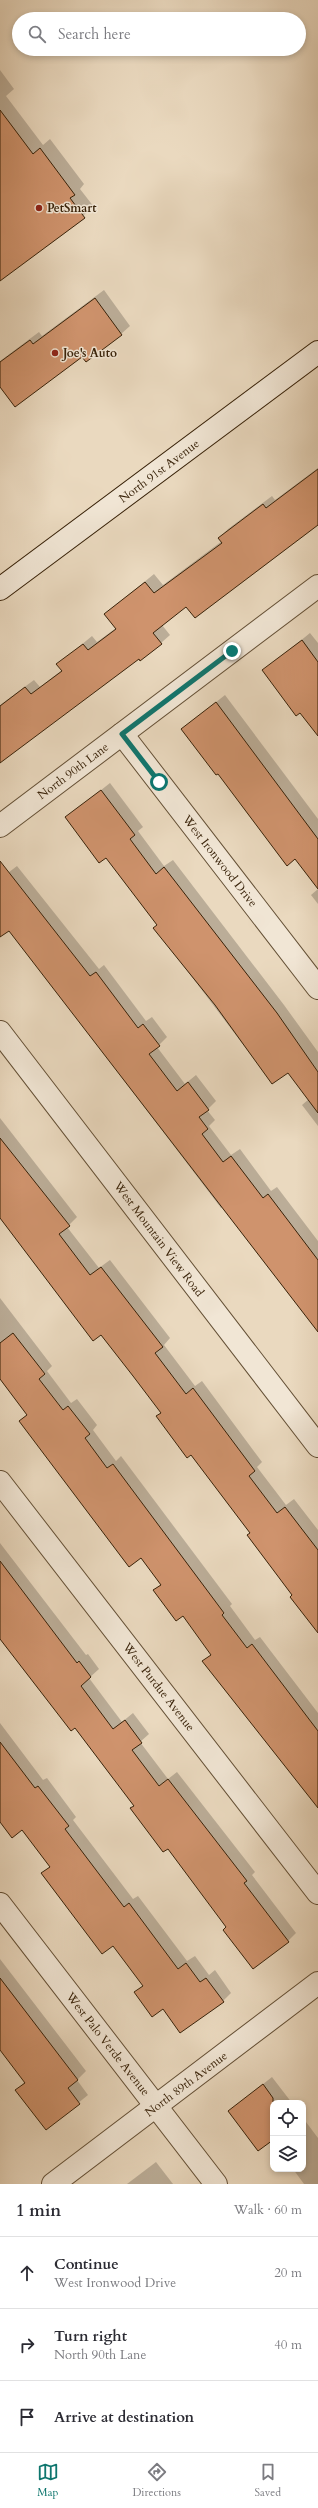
<!DOCTYPE html>
<html lang="en">
<head>
<meta charset="utf-8">
<style>
	body { margin:0; font-family:Cardo,serif; background:#f7f7f7; color:#2b2b33 }
	.controls { position:absolute; right:12px; bottom:12px; display:grid; overflow:hidden; border-radius:8px; box-shadow:0 2px 6px #0003 }
	.controls button { width:36px; height:36px; display:grid; place-items:center; padding:0; border:0; border-bottom:1px solid #e1e1e2; background:#fff; color:#2b2b33; font:20px sans-serif }
	.stop { position:absolute; width:12px; height:12px; margin:-9px; border:3px solid #0f766e; border-radius:50%; background:#fff }
	.stop.end { background:#0f766e; border-color:#fff; box-shadow:0 1px 4px #0008 }
	.list { margin:0; padding:0; list-style:none }
	h2 { display:flex; justify-content:space-between; align-items:center; height:52px; margin:0; padding:0 16px; font-size:17px }
	h2 small { font-size:13px; font-weight:400; color:#7c7c81 }
	.list li { display:grid; grid-template-columns:26px 1fr auto; gap:12px; align-items:center; box-sizing:border-box; height:72px; padding:0 16px; border-top:1px solid #e1e1e2 }
	.list b { display:block; font-size:15px; white-space:nowrap }
	.list p { margin:0; font-size:13px; white-space:nowrap; color:#7c7c81 }
	.list em { font-size:13px; font-style:normal; color:#7c7c81 }
	.icon { flex:none; width:22px; height:22px; fill:none; stroke:currentColor; stroke-width:2; stroke-linecap:round; stroke-linejoin:round }
	.map { position:relative; flex:none; width:318px; height:2184px; overflow:hidden }
	.search { position:absolute; background:#fff; box-shadow:0 2px 6px #0003; left:12px; right:12px; top:12px; height:44px; display:flex; align-items:center; gap:10px; box-sizing:border-box; padding:0 14px; border-radius:22px; color:#7c7c81; font-size:15px }
	.sheet { height:268px; background:#fff }
	nav { display:flex; justify-content:space-around; align-items:center; box-sizing:border-box; height:56px; border-top:1px solid #e1e1e2; background:#fff; font-size:11px; color:#7c7c81 }
	nav a { display:grid; justify-items:center; gap:2px }
	nav .on { color:#0f766e }
	.map>svg:first-child { display:block }
</style>
</head>
<body>
<div class="map">
<svg width="318" height="2184" viewBox="0 0 318 2184">
	<rect width="100%" height="100%" fill="#ead9bf"/>
	<filter id="stains"><feTurbulence type="fractalNoise" baseFrequency=".005" numOctaves="4"/><feColorMatrix values="0 0 0 0 .2 0 0 0 0 .09 0 0 0 0 .02 0 0 0 .5 -.17"/></filter>
	<radialGradient id="worn" r=".72"><stop offset=".6" stop-color="#630" stop-opacity="0"/><stop offset="1" stop-color="#630" stop-opacity=".3"/></radialGradient>
	<g fill="#0003">
		<path d="M 0,70 L 14,89 L 6,96 L 43,145 L 50,139 L 84,184 L 80,189 L 94,207 L 0,280 Z"/>
		<path d="M 104,290 L 130,326 L 121,334 L 83,356 L 0,386 L 0,361 L 39,332 L 42,336 Z"/>
		<path d="M 318,468 L 318,525 L 186,605 L 162,625 L 170,635 L 161,643 L 139,657 L 0,762 L 0,705 L 34,680 L 40,687 L 62,670 L 58,664 L 92,636 L 97,642 L 116,628 L 105,614 L 154,574 L 163,585 L 222,541 L 219,538 L 228,529 L 272,496 L 275,500 Z"/>
		<path d="M 310,633 L 318,643 L 318,735 L 300,712 L 263,671 Z"/>
		<path d="M 225,695 L 318,819 L 318,888 L 296,858 L 182,729 Z"/>
		<path d="M 110,783 L 143,827 L 138,831 L 164,866 L 173,860 L 284,1005 L 318,1052 L 318,1126 L 302,1105 L 309,1099 L 288,1072 L 272,1083 L 155,928 L 158,925 L 106,856 L 67,817 Z"/>
		<path d="M 17,866 L 99,969 L 104,965 L 146,1021 L 152,1017 L 167,1037 L 157,1047 L 185,1084 L 196,1075 L 216,1101 L 207,1110 L 215,1120 L 209,1126 L 231,1155 L 240,1149 L 271,1191 L 277,1187 L 318,1241 L 318,1326 L 223,1207 L 221,1208 L 9,929 L 0,926 L 0,879 Z"/>
		<path d="M 318,889 L 318,904 L 311,895 Z"/>
		<path d="M 0,1118 L 77,1217 L 67,1227 L 99,1268 L 110,1260 L 170,1338 L 164,1345 L 195,1386 L 202,1381 L 262,1462 L 257,1467 L 286,1505 L 294,1499 L 318,1530 L 318,1631 L 251,1533 L 191,1454 L 157,1416 L 162,1412 L 101,1333 L 0,1216 Z"/>
		<path d="M 0,1298 L 52,1366 L 47,1371 L 71,1403 L 77,1399 L 97,1425 L 93,1430 L 116,1461 L 121,1456 L 232,1604 L 230,1606 L 255,1640 L 260,1637 L 318,1713 L 318,1807 L 204,1662 L 212,1653 L 184,1615 L 154,1590 L 161,1584 L 141,1557 L 20,1421 L 27,1414 L 0,1378 Z"/>
		<path d="M 0,1543 L 86,1655 L 88,1654 L 99,1669 L 89,1678 L 122,1722 L 133,1713 L 149,1734 L 140,1742 L 168,1779 L 177,1772 L 255,1872 L 252,1875 L 296,1933 L 288,1941 L 227,1927 L 168,1847 L 131,1809 L 135,1805 L 75,1727 L 0,1637 Z"/>
		<path d="M 0,1723 L 43,1780 L 47,1778 L 76,1817 L 73,1820 L 133,1899 L 138,1896 L 187,1961 L 195,1956 L 209,1975 L 215,1970 L 231,1993 L 223,2001 L 163,2007 L 135,1992 L 144,1984 L 113,1944 L 43,1873 L 50,1866 L 23,1829 L 0,1820 Z"/>
		<path d="M 0,1959 L 86,2071 L 77,2080 L 88,2095 L 46,2129 L 17,2090 L 25,2081 L 0,2048 Z"/>
		<path d="M 272,2077 L 292,2103 L 273,2103 L 273,2143 L 229,2111 Z"/>
		<path d="M 303,2118 L 318,2138 L 318,2184 L 304,2184 L 293,2169 L 303,2169 Z"/>
		<path d="M 156,2162 L 173,2184 L 127,2184 Z"/>
	</g>
	<g fill="#cf936d" stroke="#382209">
		<path d="M 0,110 L 33,154 L 40,148 L 75,195 L 70,198 L 85,218 L 0,281 Z"/>
		<path d="M 95,298 L 122,335 L 86,362 L 82,357 L 15,407 L 0,387 L 0,362 L 30,340 L 33,344 Z"/>
		<path d="M 318,469 L 318,525 L 195,618 L 186,607 L 153,633 L 162,644 L 140,661 L 139,659 L 0,763 L 0,706 L 25,687 L 31,694 L 62,671 L 56,664 L 83,644 L 88,650 L 116,629 L 104,614 L 145,582 L 154,593 L 222,543 L 218,538 L 263,504 L 266,508 Z"/>
		<path d="M 302,640 L 318,662 L 318,736 L 300,713 L 296,716 L 262,670 Z"/>
		<path d="M 216,702 L 318,839 L 318,889 L 295,859 L 287,866 L 218,774 L 216,775 L 181,729 Z"/>
		<path d="M 101,790 L 135,835 L 130,839 L 156,874 L 164,867 L 277,1013 L 318,1072 L 318,1113 L 288,1073 L 272,1084 L 215,1005 L 153,928 L 157,925 L 106,858 L 99,863 L 65,817 Z"/>
		<path d="M 0,861 L 90,976 L 96,972 L 138,1028 L 143,1024 L 160,1046 L 149,1054 L 177,1091 L 188,1082 L 209,1110 L 199,1117 L 208,1129 L 202,1134 L 223,1162 L 231,1156 L 263,1198 L 268,1194 L 318,1260 L 318,1332 L 9,931 L 0,937 Z"/>
		<path d="M 0,1138 L 70,1226 L 59,1234 L 90,1275 L 101,1267 L 163,1347 L 155,1353 L 186,1394 L 193,1388 L 255,1471 L 249,1476 L 277,1513 L 285,1507 L 318,1550 L 318,1633 L 290,1597 L 292,1595 L 247,1535 L 250,1533 L 191,1455 L 187,1458 L 156,1416 L 161,1413 L 133,1376 L 101,1335 L 93,1341 L 0,1218 Z"/>
		<path d="M 13,1333 L 45,1374 L 39,1379 L 63,1410 L 68,1406 L 90,1434 L 85,1438 L 107,1468 L 113,1464 L 224,1613 L 222,1615 L 247,1648 L 252,1644 L 318,1731 L 318,1808 L 202,1661 L 211,1655 L 183,1616 L 176,1621 L 153,1590 L 161,1585 L 141,1558 L 129,1567 L 19,1421 L 27,1415 L 0,1379 L 0,1343 Z"/>
		<path d="M 0,1561 L 77,1663 L 79,1661 L 91,1677 L 81,1686 L 113,1729 L 125,1720 L 142,1743 L 132,1750 L 159,1786 L 168,1779 L 247,1881 L 244,1883 L 289,1942 L 253,1969 L 223,1930 L 226,1927 L 168,1849 L 163,1852 L 130,1808 L 134,1806 L 75,1728 L 71,1731 L 0,1639 Z"/>
		<path d="M 0,1742 L 35,1788 L 38,1786 L 69,1826 L 65,1829 L 124,1907 L 129,1903 L 178,1969 L 186,1963 L 200,1982 L 206,1978 L 224,2002 L 180,2033 L 163,2009 L 152,2017 L 134,1992 L 143,1986 L 113,1946 L 102,1954 L 41,1873 L 50,1867 L 22,1830 L 12,1838 L 0,1822 Z"/>
		<path d="M 0,1978 L 78,2080 L 68,2088 L 80,2104 L 46,2130 L 15,2090 L 25,2083 L 0,2050 Z"/>
		<path d="M 263,2084 L 273,2098 L 273,2140 L 258,2151 L 228,2111 Z"/>
	</g>
	<g fill="none" stroke-linecap="round" stroke-linejoin="round">
		<g stroke="#645036" stroke-width="24">
			<g id="minor">
				<path d="M 122,734 L 318,988"/>
				<path d="M 0,826 L 318,586"/>
				<path d="M 0,1482 L 318,1893"/>
				<path d="M 0,1904 L 216,2184"/>
				<path d="M 53,2184 L 318,1983"/>
			</g>
		</g>
		<g stroke="#645036" stroke-width="24">
			<path id="tertiary" d="M 0,1032 L 318,1446"/>
		</g>
		<g stroke="#382209" stroke-width="24">
			<path id="secondary" d="M 0,589 L 318,352"/>
		</g>
		<use href="#minor" stroke="#f1e6d5" stroke-width="22"/>
		<use href="#tertiary" stroke="#f1e6d5" stroke-width="22"/>
		<use href="#secondary" stroke="#f1e6d5" stroke-width="22"/>
	</g>
	<g fill="none" stroke-linecap="round" stroke-linejoin="round">
		<path stroke="#0f766e" stroke-width="5" d="M 159,782 L 122,734 L 232,651"/>
	</g>
	<g fill="#8f2418" stroke="#f1e6d5" stroke-width="1.5">
		<circle cx="39" cy="208" r="4"/>
		<circle cx="55" cy="353" r="4"/>
	</g>
	<g text-anchor="middle" stroke-width="3" stroke-linejoin="round" paint-order="stroke">
		<g font-size="12" font-weight="bold" fill="#382209" stroke="#f1e6d5" text-anchor="start">
			<text x="47" y="212">PetSmart</text>
			<text x="63" y="357">Joe's Auto</text>
		</g>
		<g font-size="12" fill="#382209" stroke="#f1e6d5">
			<text transform="translate(159 471) rotate(-37)" y="4">North 91st Avenue</text>
			<text transform="translate(73 771) rotate(-37)" y="4">North 90th Lane</text>
			<text transform="translate(220 861) rotate(52)" y="4">West Ironwood Drive</text>
			<text transform="translate(159 1239) rotate(53)" y="4">West Mountain View Road</text>
			<text transform="translate(159 1687) rotate(52)" y="4">West Purdue Avenue</text>
			<text transform="translate(108 2044) rotate(52)" y="4">West Palo Verde Avenue</text>
			<text transform="translate(186 2084) rotate(-37)" y="4">North 89th Avenue</text>
		</g>
	</g>
	<rect width="100%" height="100%" filter="url(#stains)"/>
	<rect width="100%" height="100%" fill="url(#worn)"/>
</svg>
<div class="controls">
<button><svg class="icon" aria-label="locate" viewBox="0 0 24 24"><circle cx="12" cy="12" r="6"/><path d="M12 2v4M12 18v4M2 12h4M18 12h4"/></svg></button>
<button><svg class="icon" aria-label="layers" viewBox="0 0 24 24"><path d="M12 4l9 5-9 5-9-5zM3 14l9 5 9-5"/></svg></button>
</div>
<div class="stop" style="left:159px;top:782px"></div>
<div class="stop end" style="left:232px;top:651px"></div>
<div class="search"><svg class="icon" aria-label="search" viewBox="0 0 24 24"><circle cx="10" cy="10" r="6"/><path d="M15 15l6 6"/></svg>Search here</div>
</div>
<section class="sheet">
<h2>1 min<small>Walk · 60 m</small></h2>
<ul class="list">
<li><svg class="icon" aria-label="ahead" viewBox="0 0 24 24"><path d="M12 20V5M6 11l6-6 6 6"/></svg><div><b>Continue</b><p>West Ironwood Drive</p></div><em>20 m</em></li>
<li><svg class="icon" aria-label="right" viewBox="0 0 24 24"><path d="M7 20v-9h11M14 6l5 5-5 5"/></svg><div><b>Turn right</b><p>North 90th Lane</p></div><em>40 m</em></li>
<li><svg class="icon" aria-label="arrive" viewBox="0 0 24 24"><path d="M6 21V4h12l-3 4 3 4H6"/></svg><div><b>Arrive at destination</b></div></li>
</ul>
</section>
<nav>
<a class="on"><svg class="icon" aria-label="map" viewBox="0 0 24 24"><path d="M3 6l6-2 6 2 6-2v14l-6 2-6-2-6 2zM9 4v14M15 6v14"/></svg>Map</a>
<a><svg class="icon" aria-label="directions" viewBox="0 0 24 24"><path d="M12 3l9 9-9 9-9-9zM9 14v-3h6M13 9l2 2-2 2"/></svg>Directions</a>
<a><svg class="icon" aria-label="saved" viewBox="0 0 24 24"><path d="M7 4h10v16l-5-4-5 4z"/></svg>Saved</a>
</nav>
</body>
</html>
